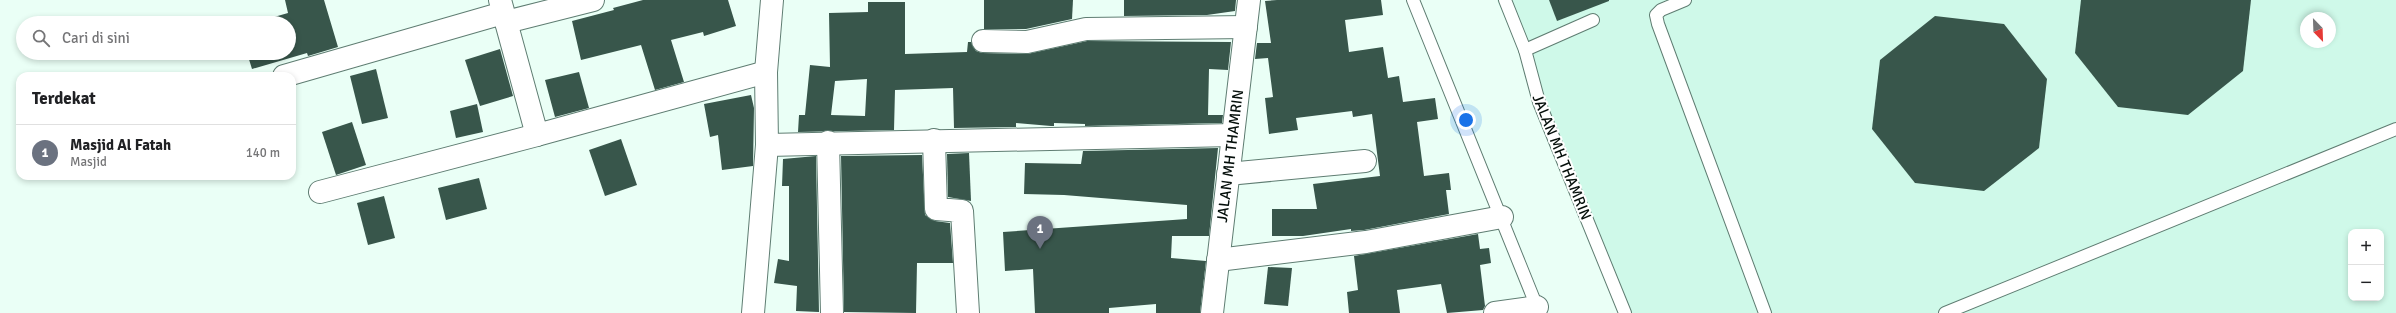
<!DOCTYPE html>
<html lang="id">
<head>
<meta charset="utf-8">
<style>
	body { margin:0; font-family:Signika,sans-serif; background:#f6f6f6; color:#202124 }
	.controls { position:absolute; right:12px; bottom:12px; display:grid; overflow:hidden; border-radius:8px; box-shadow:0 2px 6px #0003 }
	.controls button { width:36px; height:36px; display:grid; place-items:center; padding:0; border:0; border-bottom:1px solid #e0e0e0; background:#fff; color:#202124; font:20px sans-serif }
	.compass { position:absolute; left:2300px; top:12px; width:36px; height:36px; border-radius:50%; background:#fff; box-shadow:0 2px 6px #0003; rotate:157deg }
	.you { position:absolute; left:1466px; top:120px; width:14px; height:14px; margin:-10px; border:3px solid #fff; border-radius:50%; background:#1a73e8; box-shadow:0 0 0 6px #1a73e833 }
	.badge { display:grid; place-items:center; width:26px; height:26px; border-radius:50%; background:#7c3aed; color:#fff; font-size:13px; font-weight:700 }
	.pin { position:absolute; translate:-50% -33px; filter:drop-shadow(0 1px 2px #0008) }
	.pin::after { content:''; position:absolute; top:21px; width:14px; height:12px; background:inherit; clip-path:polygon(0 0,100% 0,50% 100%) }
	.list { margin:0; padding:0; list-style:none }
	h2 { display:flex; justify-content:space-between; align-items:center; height:52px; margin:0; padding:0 16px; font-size:17px }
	h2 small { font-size:13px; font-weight:400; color:#757577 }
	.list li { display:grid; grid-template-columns:26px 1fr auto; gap:12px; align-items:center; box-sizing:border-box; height:56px; padding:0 16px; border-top:1px solid #e0e0e0 }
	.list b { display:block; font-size:15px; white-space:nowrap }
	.list p { margin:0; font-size:13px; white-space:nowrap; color:#757577 }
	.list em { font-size:13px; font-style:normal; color:#757577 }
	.icon { flex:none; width:22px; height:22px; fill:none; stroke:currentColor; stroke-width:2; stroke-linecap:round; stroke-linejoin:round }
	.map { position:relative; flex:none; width:2396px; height:313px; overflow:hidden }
	.search { position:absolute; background:#fff; box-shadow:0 2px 6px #0003; left:16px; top:16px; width:280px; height:44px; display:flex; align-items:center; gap:10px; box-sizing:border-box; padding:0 14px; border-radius:22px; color:#757577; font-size:15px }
	.panel { position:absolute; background:#fff; box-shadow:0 2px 6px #0003; left:16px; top:72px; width:280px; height:108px; border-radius:12px }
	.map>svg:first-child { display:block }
</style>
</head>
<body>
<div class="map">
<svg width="2396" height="313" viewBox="0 0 2396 313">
	<rect width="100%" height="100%" fill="#eafff6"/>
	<path fill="#cff9e9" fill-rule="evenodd" d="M 1497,0 L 2396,0 L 2396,313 L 1630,313 ZM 2306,18 L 2330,18 L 2330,42 L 2306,42 ZM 2351,232 L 2381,232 L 2381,298 L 2351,298 Z"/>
	<g fill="#38564b" fill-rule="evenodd">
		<path d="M 285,0 L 324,0 L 338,47 L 308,56 L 307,53 L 252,69 L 247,53 L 289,53 L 289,23 L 253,23 L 288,13 Z"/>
		<path d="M 643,0 L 728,0 L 736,26 L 704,36 L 703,32 L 671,40 L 684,82 L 655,90 L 641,45 L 581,60 L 572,21 L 614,10 L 613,8 Z"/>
		<path d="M 984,0 L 1073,0 L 1072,19 L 1026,29 L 984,29 Z"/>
		<path d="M 1124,0 L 1236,0 L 1235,11 L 1207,15 L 1124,16 Z"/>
		<path d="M 1277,0 L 1381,0 L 1383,15 L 1345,20 L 1349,52 L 1383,47 L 1388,78 L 1399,76 L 1403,102 L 1435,98 L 1438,119 L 1417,122 L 1424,176 L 1449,173 L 1451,190 L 1446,190 L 1449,214 L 1364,230 L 1351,231 L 1351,229 L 1303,236 L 1272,236 L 1272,209 L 1317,209 L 1313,184 L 1380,176 L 1372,114 L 1353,117 L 1352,111 L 1296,118 L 1298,130 L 1269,134 L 1265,98 L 1273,97 L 1268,58 L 1255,59 L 1257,43 L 1271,43 L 1265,1 Z"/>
		<path d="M 1549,0 L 1609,0 L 1609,1 L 1557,21 Z"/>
		<path d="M 2081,0 L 2251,0 L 2243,71 L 2188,115 L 2118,107 L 2075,53 Z"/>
		<path d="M 868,2 L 905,2 L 905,54 L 967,52 L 968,42 L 971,42 L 976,51 L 982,53 L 1027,54 L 1087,41 L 1231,42 L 1228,70 L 1209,69 L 1208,115 L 1223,115 L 1222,123 L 1085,126 L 1085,124 L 1054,123 L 1054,126 L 1051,126 L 1016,123 L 1016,127 L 954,128 L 953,88 L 895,90 L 894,130 L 798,132 L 799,115 L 805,115 L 810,65 L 830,67 L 829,13 L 868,12 ZM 867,79 L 865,116 L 831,115 L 835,81 Z"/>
		<path d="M 1935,16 L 2004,24 L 2047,79 L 2039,148 L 1984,191 L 1915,183 L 1872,129 L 1880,60 Z"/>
		<path d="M 500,49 L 513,96 L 480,106 L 465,60 Z"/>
		<path d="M 376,69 L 388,118 L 362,124 L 350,76 Z"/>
		<path d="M 579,72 L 589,108 L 555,117 L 545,80 Z"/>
		<path d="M 751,95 L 754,108 L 753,166 L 722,170 L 718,135 L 710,137 L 704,104 Z"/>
		<path d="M 477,104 L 483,132 L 456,138 L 450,111 Z"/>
		<path d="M 352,122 L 366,165 L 336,175 L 322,132 Z"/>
		<path d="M 621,139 L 637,185 L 605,196 L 589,150 Z"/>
		<path d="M 1218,148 L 1209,236 L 1172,236 L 1171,258 L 1206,261 L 1200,313 L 1156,313 L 1156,304 L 1109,308 L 1109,313 L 1035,313 L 1033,269 L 1005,271 L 1003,232 L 1187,219 L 1187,205 L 1064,195 L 1024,194 L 1025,163 L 1081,164 L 1083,151 Z"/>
		<path d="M 969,153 L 971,201 L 948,197 L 947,154 Z"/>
		<path d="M 922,155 L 925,215 L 935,221 L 950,223 L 953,263 L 917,263 L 916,313 L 844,312 L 841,156 Z"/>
		<path d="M 816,156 L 819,312 L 796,311 L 797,286 L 774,283 L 778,259 L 789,261 L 789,186 L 782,186 L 783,159 Z"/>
		<path d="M 479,178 L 487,209 L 446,220 L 438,188 Z"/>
		<path d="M 384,196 L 395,238 L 368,245 L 357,203 Z"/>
		<path d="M 1478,234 L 1480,249 L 1489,248 L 1491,263 L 1480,265 L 1485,306 L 1483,310 L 1447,313 L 1441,284 L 1397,290 L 1400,313 L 1349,313 L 1347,292 L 1358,290 L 1354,256 Z"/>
		<path d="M 1268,267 L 1292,268 L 1288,306 L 1264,304 Z"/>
	</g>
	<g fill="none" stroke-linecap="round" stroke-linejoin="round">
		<g stroke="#5f7d72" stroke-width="14">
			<g id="service">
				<path d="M 1413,0 L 1539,312"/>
				<path d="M 1505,0 L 1525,50 L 1539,102 L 1625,313"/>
				<path d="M 1685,0 L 1661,10 L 1656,15 L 1658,24 L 1765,313"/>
				<path d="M 1525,50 L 1593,20"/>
				<path d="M 1945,313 L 2396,129"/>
			</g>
		</g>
		<g stroke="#5f7d72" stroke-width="24">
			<g id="minor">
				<path d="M 500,0 L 537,135 L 766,72"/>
				<path d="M 506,22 L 593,0"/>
				<path d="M 983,41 L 1027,42 L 1086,29 L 1246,27"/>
				<path d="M 284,76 L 503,13"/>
				<path d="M 934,140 L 936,209 L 962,211 L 968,313"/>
				<path d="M 828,142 L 832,313"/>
				<path d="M 767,145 L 1233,135"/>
				<path d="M 1228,174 L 1365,161"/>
				<path d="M 320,192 L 537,135"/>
				<path d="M 1218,260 L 1366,242 L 1502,217"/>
				<path d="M 753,313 L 767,145 L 766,72 L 772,0"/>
				<path d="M 1212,313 L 1249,0"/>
				<path d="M 1495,313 L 1537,307"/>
			</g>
		</g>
		<use href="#service" stroke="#fff" stroke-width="12"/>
		<use href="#minor" stroke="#fff" stroke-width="22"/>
	</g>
	<g text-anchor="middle" stroke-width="4" stroke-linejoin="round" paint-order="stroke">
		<g font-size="15" fill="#050f0b" stroke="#fff">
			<text transform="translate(1230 156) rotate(-83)" y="5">JALAN MH THAMRIN</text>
			<text transform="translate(1562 157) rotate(68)" y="5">JALAN MH THAMRIN</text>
		</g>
	</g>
</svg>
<div class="controls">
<button>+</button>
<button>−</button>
</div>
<svg class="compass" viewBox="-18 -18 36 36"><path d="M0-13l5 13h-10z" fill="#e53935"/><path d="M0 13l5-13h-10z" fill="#757577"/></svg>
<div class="you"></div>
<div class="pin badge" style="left:1040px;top:249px;background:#6b7280">1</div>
<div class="search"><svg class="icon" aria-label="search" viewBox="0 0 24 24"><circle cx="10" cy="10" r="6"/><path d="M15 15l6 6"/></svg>Cari di sini</div>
<section class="panel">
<h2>Terdekat<small></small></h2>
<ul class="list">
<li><span class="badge" style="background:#6b7280">1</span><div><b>Masjid Al Fatah</b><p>Masjid</p></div><em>140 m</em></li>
</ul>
</section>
</div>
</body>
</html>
